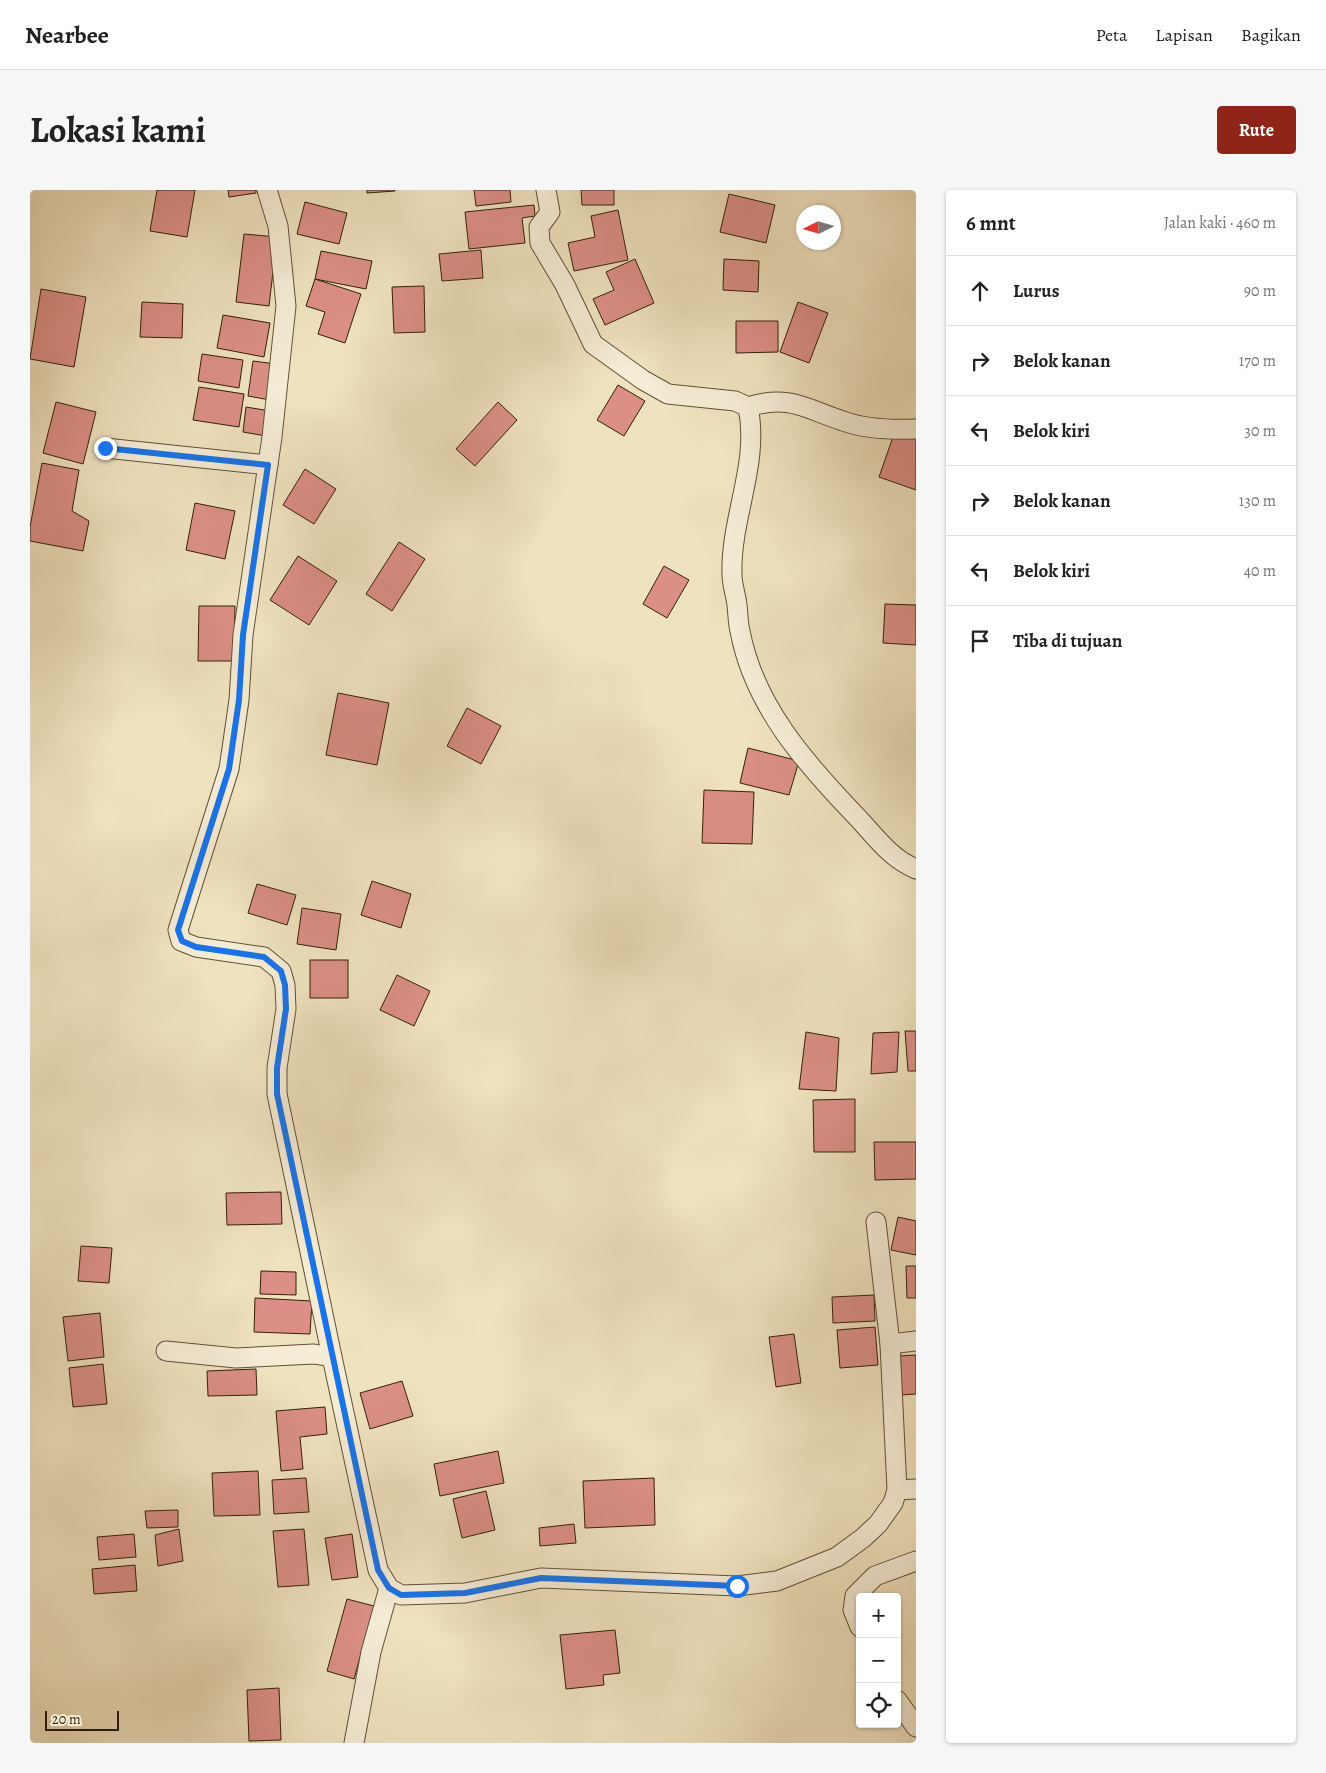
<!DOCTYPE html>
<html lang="id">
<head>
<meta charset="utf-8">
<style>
	body { margin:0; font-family:Alegreya,serif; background:#f6f6f6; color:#222 }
	.controls { position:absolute; right:15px; bottom:15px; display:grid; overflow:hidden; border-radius:5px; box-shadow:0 1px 4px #0004 }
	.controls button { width:45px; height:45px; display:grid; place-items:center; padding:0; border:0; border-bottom:1px solid #e0e0e0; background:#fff; color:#222; font:25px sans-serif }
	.compass { position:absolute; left:766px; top:15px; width:45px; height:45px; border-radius:50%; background:#fff; box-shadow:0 1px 4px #0004; rotate:265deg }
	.scale { position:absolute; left:15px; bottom:12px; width:74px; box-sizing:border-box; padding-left:5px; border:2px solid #322008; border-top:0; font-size:14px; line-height:18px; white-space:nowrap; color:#322008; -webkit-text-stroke:4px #f5ecd5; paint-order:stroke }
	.stop { position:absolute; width:15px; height:15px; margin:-11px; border:4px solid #1a73e8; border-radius:50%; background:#fff }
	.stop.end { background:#1a73e8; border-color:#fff; box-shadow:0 1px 5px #0008 }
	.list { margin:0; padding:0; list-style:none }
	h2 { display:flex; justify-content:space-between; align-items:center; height:65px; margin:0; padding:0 20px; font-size:21px }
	h2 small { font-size:16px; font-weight:400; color:#767676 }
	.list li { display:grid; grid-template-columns:32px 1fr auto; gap:15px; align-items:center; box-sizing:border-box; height:70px; padding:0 20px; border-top:1px solid #e0e0e0 }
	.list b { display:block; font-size:19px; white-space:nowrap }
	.list em { font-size:16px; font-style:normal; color:#767676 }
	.icon { flex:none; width:28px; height:28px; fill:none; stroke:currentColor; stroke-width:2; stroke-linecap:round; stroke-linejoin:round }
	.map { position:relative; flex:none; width:886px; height:1553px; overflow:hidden; border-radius:5px }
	header { display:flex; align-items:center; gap:30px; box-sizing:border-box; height:70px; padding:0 25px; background:#fff; border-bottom:1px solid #e0e0e0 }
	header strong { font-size:24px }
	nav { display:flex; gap:28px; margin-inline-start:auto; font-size:18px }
	.intro { display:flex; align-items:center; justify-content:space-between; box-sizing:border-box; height:120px; padding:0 30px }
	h1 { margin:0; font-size:35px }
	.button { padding:12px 22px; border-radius:5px; background:#8f2418; color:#fff; font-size:18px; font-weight:700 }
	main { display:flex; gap:30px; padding:0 30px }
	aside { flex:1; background:#fff; border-radius:5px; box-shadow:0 1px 4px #0004 }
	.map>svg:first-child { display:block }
</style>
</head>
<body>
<header>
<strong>Nearbee</strong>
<nav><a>Peta</a><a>Lapisan</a><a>Bagikan</a></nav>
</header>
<div class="intro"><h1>Lokasi kami</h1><a class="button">Rute</a></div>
<main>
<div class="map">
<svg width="886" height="1553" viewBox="0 0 886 1553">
	<rect width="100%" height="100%" fill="#efe2bf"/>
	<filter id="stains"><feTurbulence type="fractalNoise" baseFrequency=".004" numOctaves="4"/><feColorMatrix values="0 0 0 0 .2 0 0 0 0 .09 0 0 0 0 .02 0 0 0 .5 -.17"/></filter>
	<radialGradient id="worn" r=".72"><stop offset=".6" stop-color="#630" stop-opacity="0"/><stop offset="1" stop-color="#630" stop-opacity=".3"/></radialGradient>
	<g fill="#db8f86" stroke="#322008">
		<path d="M 127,0 L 165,0 L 157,47 L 120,41 Z"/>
		<path d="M 198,0 L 226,0 L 226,3 L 199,7 Z"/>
		<path d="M 337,0 L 365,0 L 365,1 L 337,3 Z"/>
		<path d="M 444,0 L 480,0 L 481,12 L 446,16 Z"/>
		<path d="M 551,0 L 584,0 L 584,15 L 552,15 Z"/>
		<path d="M 699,4 L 745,15 L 736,53 L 690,42 Z"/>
		<path d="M 275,12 L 317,23 L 309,54 L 267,44 Z"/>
		<path d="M 504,15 L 505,26 L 492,28 L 495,53 L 439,59 L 435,22 Z"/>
		<path d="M 588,20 L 598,70 L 544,81 L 538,53 L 565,47 L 561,26 Z"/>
		<path d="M 214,44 L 247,47 L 239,116 L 206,112 Z"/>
		<path d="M 451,60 L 453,88 L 412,91 L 409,64 Z"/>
		<path d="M 291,61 L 342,71 L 336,99 L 285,89 Z"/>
		<path d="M 605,69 L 624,113 L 575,135 L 563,109 L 584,100 L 576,82 Z"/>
		<path d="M 694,69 L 729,71 L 728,102 L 693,100 Z"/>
		<path d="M 285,89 L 331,104 L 315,153 L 288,144 L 295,122 L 276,116 Z"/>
		<path d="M 394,96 L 395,142 L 364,143 L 362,97 Z"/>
		<path d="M 11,99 L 56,107 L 44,177 L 0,169 Z"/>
		<path d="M 112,112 L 153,114 L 152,148 L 110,147 Z"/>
		<path d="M 768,112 L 798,123 L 779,173 L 750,162 Z"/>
		<path d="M 193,125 L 240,133 L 234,167 L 187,158 Z"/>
		<path d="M 706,131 L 748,131 L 748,162 L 706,163 Z"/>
		<path d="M 172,164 L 213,170 L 209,198 L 168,191 Z"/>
		<path d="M 223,171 L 246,174 L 240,210 L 218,206 Z"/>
		<path d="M 588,195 L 615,211 L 594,246 L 567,230 Z"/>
		<path d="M 169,197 L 214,204 L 209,237 L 163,230 Z"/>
		<path d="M 26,212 L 66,222 L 53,274 L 13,263 Z"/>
		<path d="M 468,212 L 487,230 L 445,276 L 426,259 Z"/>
		<path d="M 216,217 L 240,221 L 236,246 L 213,242 Z"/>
		<path d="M 865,241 L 886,248 L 886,300 L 849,287 Z"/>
		<path d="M 12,273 L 49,280 L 42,321 L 59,331 L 53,361 L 0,351 L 0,337 Z"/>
		<path d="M 275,279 L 306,299 L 284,334 L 253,315 Z"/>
		<path d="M 165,313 L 205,321 L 195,369 L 156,360 Z"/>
		<path d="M 369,352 L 395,369 L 362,421 L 336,404 Z"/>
		<path d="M 268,366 L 307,391 L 279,435 L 240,410 Z"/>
		<path d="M 634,376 L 659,390 L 637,428 L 613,414 Z"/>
		<path d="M 855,414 L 886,415 L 886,455 L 853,453 Z"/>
		<path d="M 169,416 L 205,416 L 204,471 L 168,471 Z"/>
		<path d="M 308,503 L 359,513 L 347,575 L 296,565 Z"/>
		<path d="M 437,518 L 471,536 L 451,574 L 417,556 Z"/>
		<path d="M 718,558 L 769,571 L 759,605 L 710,593 Z"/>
		<path d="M 674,600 L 724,602 L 722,654 L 672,653 Z"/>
		<path d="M 342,691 L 381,704 L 371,738 L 331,725 Z"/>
		<path d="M 227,694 L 266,705 L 257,735 L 218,723 Z"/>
		<path d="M 272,718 L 311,724 L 306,760 L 267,754 Z"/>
		<rect x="280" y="770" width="38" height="38"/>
		<path d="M 367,785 L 400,801 L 384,836 L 350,820 Z"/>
		<path d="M 875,841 L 886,841 L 886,881 L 878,881 Z"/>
		<path d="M 776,842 L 809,848 L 806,901 L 769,899 Z"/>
		<path d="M 869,842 L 867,882 L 841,884 L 843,843 Z"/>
		<path d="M 825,909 L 825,962 L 784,962 L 783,910 Z"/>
		<path d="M 844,952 L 886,952 L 886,989 L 845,990 Z"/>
		<path d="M 251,1002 L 252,1034 L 197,1035 L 196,1003 Z"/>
		<path d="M 868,1027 L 886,1031 L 886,1065 L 861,1060 Z"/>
		<path d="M 51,1056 L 82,1058 L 79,1093 L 48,1091 Z"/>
		<path d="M 876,1076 L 886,1076 L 886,1108 L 877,1108 Z"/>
		<path d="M 231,1081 L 266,1082 L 266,1105 L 230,1104 Z"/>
		<path d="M 844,1105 L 845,1131 L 803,1133 L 802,1107 Z"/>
		<path d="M 225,1108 L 282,1111 L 280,1144 L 224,1142 Z"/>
		<path d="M 70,1123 L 74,1167 L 38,1171 L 33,1127 Z"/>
		<path d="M 845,1137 L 848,1175 L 810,1178 L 807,1140 Z"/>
		<path d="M 764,1144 L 771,1193 L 746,1197 L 739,1147 Z"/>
		<path d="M 886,1165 L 886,1204 L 871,1205 L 869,1166 Z"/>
		<path d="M 73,1174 L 77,1214 L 43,1217 L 39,1178 Z"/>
		<path d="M 226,1179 L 227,1205 L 178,1206 L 177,1181 Z"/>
		<path d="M 372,1191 L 383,1226 L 340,1239 L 330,1203 Z"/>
		<path d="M 295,1217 L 297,1244 L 270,1247 L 273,1279 L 251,1281 L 246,1221 Z"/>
		<path d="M 468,1261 L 474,1293 L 410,1306 L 404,1274 Z"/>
		<path d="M 228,1281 L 230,1325 L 184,1326 L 182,1283 Z"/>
		<path d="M 276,1288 L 279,1322 L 244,1324 L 242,1290 Z"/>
		<path d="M 624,1288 L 625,1335 L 555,1338 L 553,1291 Z"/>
		<path d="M 456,1301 L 465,1340 L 432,1348 L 423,1309 Z"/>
		<path d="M 148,1320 L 148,1337 L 117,1338 L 115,1321 Z"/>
		<path d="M 544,1334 L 546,1353 L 510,1356 L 509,1338 Z"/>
		<path d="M 149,1339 L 153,1371 L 128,1376 L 125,1345 Z"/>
		<path d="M 274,1339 L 279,1395 L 248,1397 L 243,1341 Z"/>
		<path d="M 104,1344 L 106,1367 L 69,1370 L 67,1347 Z"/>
		<path d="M 322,1344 L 328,1387 L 302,1390 L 295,1348 Z"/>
		<path d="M 105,1375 L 107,1401 L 64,1404 L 62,1379 Z"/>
		<path d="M 317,1409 L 344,1416 L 324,1489 L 297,1481 Z"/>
		<path d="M 585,1440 L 590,1483 L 573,1485 L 574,1495 L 536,1499 L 530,1445 Z"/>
		<path d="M 249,1498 L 251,1550 L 219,1551 L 217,1500 Z"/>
	</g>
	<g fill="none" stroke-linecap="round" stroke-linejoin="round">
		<g stroke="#615036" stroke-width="21">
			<g id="street">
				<path d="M 237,0 L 248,36 L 256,116 L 242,247 L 213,445 L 209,510 L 199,579 L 148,740 L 151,751 L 166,757 L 234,767 L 251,781 L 255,795 L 256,819 L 247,878 L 247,904 L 302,1167"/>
				<path d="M 516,0 L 520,22 L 509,37 L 510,53 L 535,95 L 563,154 L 613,190 L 638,204 L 705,211 L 718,217 C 730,274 700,328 702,385 C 702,395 706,405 707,415 C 708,424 708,433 710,441 C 724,516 776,574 827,627 C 846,647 860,668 886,679"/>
				<path d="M 718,217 C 759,204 776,219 813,231 C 835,239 863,240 886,239"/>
				<path d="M 75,258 L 238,275"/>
				<path d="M 860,1154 L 886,1151"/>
				<path d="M 136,1161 L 206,1168 L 284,1164 L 302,1167 L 348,1380 L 359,1398 L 371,1405 L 435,1403 L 511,1388 L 707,1396 L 747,1391 L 807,1367 L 833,1348 L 848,1334 L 863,1313 L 867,1300 L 860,1154 L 846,1032"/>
				<path d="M 867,1300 L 886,1299"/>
				<path d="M 830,1437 L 823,1420 L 825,1406 L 845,1386 L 886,1371"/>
				<path d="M 867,1510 L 886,1537"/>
				<path d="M 324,1553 L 341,1462 L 359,1398"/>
			</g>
		</g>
		<use href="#street" stroke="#f5ecd5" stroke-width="19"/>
	</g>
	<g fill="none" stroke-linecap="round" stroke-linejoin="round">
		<path stroke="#1a73e8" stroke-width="6" d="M 75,258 L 238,275 L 213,445 L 209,510 L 199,579 L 148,740 L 152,751 L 166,757 L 234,767 L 251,781 L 255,795 L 256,819 L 247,878 L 247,904 L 348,1380 L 359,1398 L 371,1405 L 435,1403 L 511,1388 L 707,1396"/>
	</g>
	<rect width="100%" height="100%" filter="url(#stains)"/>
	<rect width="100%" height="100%" fill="url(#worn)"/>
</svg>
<div class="controls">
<button>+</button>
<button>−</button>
<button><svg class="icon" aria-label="locate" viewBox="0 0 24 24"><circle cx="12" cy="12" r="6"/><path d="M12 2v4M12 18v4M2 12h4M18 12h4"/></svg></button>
</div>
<svg class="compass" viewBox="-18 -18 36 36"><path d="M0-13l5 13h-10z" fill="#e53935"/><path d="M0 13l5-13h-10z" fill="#767676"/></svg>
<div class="scale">20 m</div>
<div class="stop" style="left:707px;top:1396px"></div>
<div class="stop end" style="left:75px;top:258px"></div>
</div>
<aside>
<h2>6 mnt<small>Jalan kaki · 460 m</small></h2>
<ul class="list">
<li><svg class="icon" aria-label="ahead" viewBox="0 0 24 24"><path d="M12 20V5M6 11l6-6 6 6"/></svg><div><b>Lurus</b></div><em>90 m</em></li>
<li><svg class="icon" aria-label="right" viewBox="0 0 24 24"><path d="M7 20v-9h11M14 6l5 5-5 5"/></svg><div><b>Belok kanan</b></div><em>170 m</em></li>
<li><svg class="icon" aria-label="left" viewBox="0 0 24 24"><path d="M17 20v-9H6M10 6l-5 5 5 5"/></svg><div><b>Belok kiri</b></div><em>30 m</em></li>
<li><svg class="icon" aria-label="right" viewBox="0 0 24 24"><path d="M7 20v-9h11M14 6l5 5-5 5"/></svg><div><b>Belok kanan</b></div><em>130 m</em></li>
<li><svg class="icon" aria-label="left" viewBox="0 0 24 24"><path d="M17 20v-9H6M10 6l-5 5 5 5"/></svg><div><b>Belok kiri</b></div><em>40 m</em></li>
<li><svg class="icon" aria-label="arrive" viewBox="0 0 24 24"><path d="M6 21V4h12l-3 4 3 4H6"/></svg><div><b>Tiba di tujuan</b></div></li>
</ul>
</aside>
</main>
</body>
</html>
